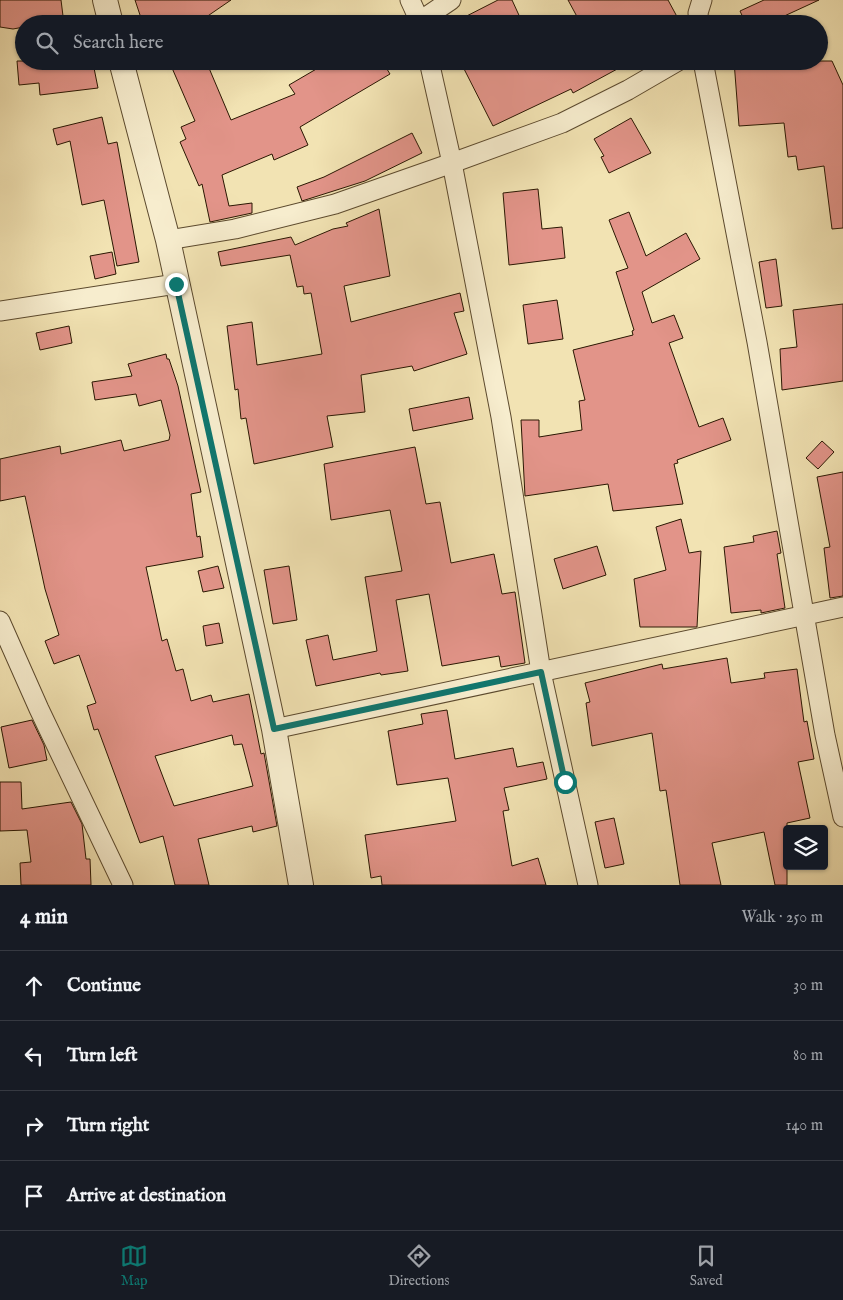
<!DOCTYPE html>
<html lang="en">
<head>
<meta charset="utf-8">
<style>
	body { margin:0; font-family:"IM FELL English",serif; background:#242831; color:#f1f3f6 }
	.controls { position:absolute; right:15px; bottom:15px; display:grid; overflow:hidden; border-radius:5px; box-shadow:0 1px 4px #0004 }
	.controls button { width:45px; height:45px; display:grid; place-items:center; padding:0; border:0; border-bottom:1px solid #363941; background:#171b24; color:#f1f3f6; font:25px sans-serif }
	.stop { position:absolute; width:15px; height:15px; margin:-11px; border:4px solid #0f766e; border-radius:50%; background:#fff }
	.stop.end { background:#0f766e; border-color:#fff; box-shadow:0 1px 5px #0008 }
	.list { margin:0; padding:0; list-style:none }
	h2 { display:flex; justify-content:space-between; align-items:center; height:65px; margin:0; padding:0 20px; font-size:21px }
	h2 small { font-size:16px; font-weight:400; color:#9ea1a6 }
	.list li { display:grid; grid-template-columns:32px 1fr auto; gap:15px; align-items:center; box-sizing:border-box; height:70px; padding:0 20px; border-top:1px solid #363941 }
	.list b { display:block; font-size:19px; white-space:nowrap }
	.list em { font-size:16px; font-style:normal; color:#9ea1a6 }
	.icon { flex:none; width:28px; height:28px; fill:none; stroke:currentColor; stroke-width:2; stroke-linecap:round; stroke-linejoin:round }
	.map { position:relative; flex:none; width:843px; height:885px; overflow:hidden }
	.search { position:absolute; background:#171b24; box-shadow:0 1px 4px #0004; left:15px; right:15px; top:15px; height:55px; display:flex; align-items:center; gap:12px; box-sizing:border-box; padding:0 18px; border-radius:28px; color:#9ea1a6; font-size:19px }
	.sheet { height:345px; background:#171b24 }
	nav { display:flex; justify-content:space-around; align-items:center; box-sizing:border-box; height:70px; border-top:1px solid #363941; background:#171b24; font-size:14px; color:#9ea1a6 }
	nav a { display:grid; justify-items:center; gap:2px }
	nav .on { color:#0f766e }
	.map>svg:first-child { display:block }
</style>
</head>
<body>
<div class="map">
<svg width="843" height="885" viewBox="0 0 843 885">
	<rect width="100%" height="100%" fill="#f2e3b3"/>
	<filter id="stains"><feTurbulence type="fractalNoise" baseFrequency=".004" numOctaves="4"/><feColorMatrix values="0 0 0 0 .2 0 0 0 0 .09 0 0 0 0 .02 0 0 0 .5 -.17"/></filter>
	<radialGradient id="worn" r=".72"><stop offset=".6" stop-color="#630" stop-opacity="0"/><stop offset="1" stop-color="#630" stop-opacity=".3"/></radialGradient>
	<g fill="#e29489" stroke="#2a1702" fill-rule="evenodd">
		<path d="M 0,0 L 61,0 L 64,24 L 24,24 L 24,27 L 13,29 L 0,27 Z"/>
		<path d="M 135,0 L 231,0 L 196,24 L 143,24 Z"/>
		<path d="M 498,0 L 512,0 L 523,24 L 451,24 Z"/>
		<path d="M 568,0 L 668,0 L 681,24 L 581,24 Z"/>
		<path d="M 764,0 L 819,0 L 767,24 L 746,24 L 740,11 Z"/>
		<path d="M 17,61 L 42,61 L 42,68 L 93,63 L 98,88 L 40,95 L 39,83 L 19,85 Z"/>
		<path d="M 169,61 L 206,61 L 231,120 L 295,94 L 289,85 L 330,61 L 382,61 L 390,74 L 300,127 L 308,145 L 274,160 L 272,154 L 222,175 L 229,206 L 252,203 L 252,213 L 210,222 L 202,184 L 199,186 L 180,142 L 186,139 L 181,127 L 195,121 Z"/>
		<path d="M 460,61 L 632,61 L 573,93 L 571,89 L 493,126 Z"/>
		<path d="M 734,61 L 832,61 L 843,85 L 843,228 L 832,229 L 824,166 L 798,170 L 796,156 L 788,157 L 784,123 L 739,126 Z"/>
		<path d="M 102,117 L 108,144 L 117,142 L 139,262 L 117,266 L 104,200 L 82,205 L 70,141 L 57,145 L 53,129 Z"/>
		<path d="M 631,118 L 651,153 L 609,173 L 601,157 L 604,156 L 594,139 Z"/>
		<path d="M 412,133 L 422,153 L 365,181 L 302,201 L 297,187 L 324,177 Z"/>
		<path d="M 538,189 L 542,229 L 562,227 L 565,258 L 509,265 L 503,193 Z"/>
		<path d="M 379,209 L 390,276 L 344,286 L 351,322 L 460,293 L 464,311 L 454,313 L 467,354 L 414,371 L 412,366 L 361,375 L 365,412 L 327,416 L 333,447 L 254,464 L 246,418 L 241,419 L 238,389 L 235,390 L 227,326 L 252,322 L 257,365 L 322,354 L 311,293 L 304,294 L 303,286 L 297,287 L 290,255 L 221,266 L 218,252 L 291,237 L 295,245 L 333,229 L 348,226 L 346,223 Z"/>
		<path d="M 629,212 L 646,256 L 686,233 L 700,259 L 642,292 L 652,323 L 674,315 L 683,338 L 669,343 L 699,427 L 723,418 L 731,440 L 677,460 L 678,463 L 674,464 L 683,504 L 613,511 L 608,484 L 525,496 L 521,420 L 539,420 L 539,437 L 582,430 L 579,401 L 585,400 L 573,350 L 633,335 L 632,331 L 634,330 L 616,272 L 628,268 L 609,220 Z"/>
		<path d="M 112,252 L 116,274 L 95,279 L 90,256 Z"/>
		<path d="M 776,259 L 782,306 L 766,308 L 759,262 Z"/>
		<path d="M 557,300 L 563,339 L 528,344 L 523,305 Z"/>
		<path d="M 843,304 L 843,381 L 782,390 L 780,349 L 797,347 L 793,310 Z"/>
		<path d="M 69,326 L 72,343 L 40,350 L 36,333 Z"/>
		<path d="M 166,354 L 167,359 L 169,359 L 178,386 L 201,492 L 191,494 L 197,537 L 200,536 L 203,557 L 146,567 L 162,641 L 167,639 L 176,671 L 183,669 L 191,701 L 211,695 L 213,702 L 249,694 L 261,754 L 264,753 L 277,826 L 253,832 L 252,826 L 198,839 L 209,885 L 175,885 L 163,836 L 140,843 L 98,729 L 94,730 L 87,706 L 96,703 L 79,655 L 54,664 L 45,641 L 59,635 L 45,589 L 25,496 L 0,501 L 0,459 L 60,446 L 61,454 L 121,440 L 124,451 L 169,440 L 170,435 L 161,400 L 139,406 L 136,394 L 95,400 L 92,382 L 132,376 L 128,364 ZM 232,735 L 234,745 L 242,744 L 253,786 L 174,806 L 155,756 Z"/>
		<path d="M 469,397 L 473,419 L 413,431 L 409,409 Z"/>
		<path d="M 822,441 L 834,452 L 818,469 L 806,458 Z"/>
		<path d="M 415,447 L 426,504 L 440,502 L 451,563 L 494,554 L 502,594 L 515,592 L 525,663 L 501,667 L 499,656 L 442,666 L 429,594 L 396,600 L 408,671 L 381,675 L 380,673 L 316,686 L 306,640 L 328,635 L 333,660 L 377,651 L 365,577 L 402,571 L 390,510 L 331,520 L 324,464 Z"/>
		<path d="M 843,472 L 843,596 L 830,598 L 824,548 L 830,547 L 817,477 Z"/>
		<path d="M 681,519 L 689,553 L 701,551 L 697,627 L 640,627 L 634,579 L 666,570 L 656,527 Z"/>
		<path d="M 777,531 L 781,553 L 777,554 L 785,608 L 761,613 L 761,610 L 731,613 L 724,547 L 754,542 L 753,536 Z"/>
		<path d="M 597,546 L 606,575 L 563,589 L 554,559 Z"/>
		<path d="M 218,566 L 224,588 L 203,592 L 198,571 Z"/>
		<path d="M 289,566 L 297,620 L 273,624 L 264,570 Z"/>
		<path d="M 219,623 L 223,643 L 206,646 L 203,626 Z"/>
		<path d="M 727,658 L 731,683 L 765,678 L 764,673 L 797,669 L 804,722 L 807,721 L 814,759 L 798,762 L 810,818 L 787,823 L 787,885 L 775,885 L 764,832 L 712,843 L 721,885 L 680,885 L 666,790 L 660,791 L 652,733 L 592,746 L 586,703 L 590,702 L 585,683 L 662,664 L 663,669 Z"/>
		<path d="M 447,710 L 455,759 L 513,748 L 517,767 L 543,762 L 547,779 L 504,788 L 509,810 L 503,811 L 512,866 L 538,858 L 546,885 L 382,885 L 381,876 L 371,878 L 365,835 L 456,821 L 448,778 L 397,785 L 388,731 L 423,724 L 421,714 Z"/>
		<path d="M 32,720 L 44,745 L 47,760 L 9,768 L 1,727 Z"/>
		<path d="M 0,782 L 21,782 L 22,809 L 71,802 L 82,824 L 86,859 L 90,859 L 91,885 L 21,885 L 20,863 L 31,862 L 27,830 L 0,831 Z"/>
		<path d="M 614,818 L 624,864 L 605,868 L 595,822 Z"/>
	</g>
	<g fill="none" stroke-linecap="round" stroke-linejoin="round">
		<g stroke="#5c4a2e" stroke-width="21">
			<g id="minor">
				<path d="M 410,0 L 421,24"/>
				<path d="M 420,21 L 451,0"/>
				<path d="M 699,24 L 698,13 L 702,0"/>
				<path d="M 429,61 L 452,163 L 501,417 L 541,672 L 588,885"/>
				<path d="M 703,61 L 757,342 L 825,735 L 843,817"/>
				<path d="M 168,240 L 235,229 L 335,204 L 452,163 L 562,123 L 628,90 L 678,61"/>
				<path d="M 0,311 L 176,284"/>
				<path d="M 0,621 L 39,709 L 123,885"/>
				<path d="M 274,729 L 843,607"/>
			</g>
		</g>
		<g stroke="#5c4a2e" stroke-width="26">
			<g id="tertiary">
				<path d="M 105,0 L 111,24"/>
				<path d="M 121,61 L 168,240 L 274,729 L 301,885"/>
			</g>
		</g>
		<use href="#minor" stroke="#f7edce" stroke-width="19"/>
		<use href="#tertiary" stroke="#f7edce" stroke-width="24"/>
	</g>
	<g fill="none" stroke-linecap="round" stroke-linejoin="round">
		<path stroke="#0f766e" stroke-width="6" d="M 176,284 L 274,729 L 541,672 L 565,782"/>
	</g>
	<rect width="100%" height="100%" filter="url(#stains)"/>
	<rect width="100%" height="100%" fill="url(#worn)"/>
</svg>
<div class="controls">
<button><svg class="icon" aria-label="layers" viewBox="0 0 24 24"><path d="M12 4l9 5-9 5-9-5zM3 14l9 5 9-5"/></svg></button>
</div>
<div class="stop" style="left:565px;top:782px"></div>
<div class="stop end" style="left:176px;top:284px"></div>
<div class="search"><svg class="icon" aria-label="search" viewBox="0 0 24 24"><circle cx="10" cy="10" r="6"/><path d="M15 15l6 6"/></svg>Search here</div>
</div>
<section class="sheet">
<h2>4 min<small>Walk · 250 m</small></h2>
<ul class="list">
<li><svg class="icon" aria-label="ahead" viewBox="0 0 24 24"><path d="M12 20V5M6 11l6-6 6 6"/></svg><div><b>Continue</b></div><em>30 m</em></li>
<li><svg class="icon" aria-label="left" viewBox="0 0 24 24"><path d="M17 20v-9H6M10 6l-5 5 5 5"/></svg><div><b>Turn left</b></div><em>80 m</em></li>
<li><svg class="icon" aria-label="right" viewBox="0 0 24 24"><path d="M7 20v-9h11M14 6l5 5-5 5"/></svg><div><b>Turn right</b></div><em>140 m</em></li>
<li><svg class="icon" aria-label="arrive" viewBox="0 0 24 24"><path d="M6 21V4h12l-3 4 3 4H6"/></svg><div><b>Arrive at destination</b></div></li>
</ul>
</section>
<nav>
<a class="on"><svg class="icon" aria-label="map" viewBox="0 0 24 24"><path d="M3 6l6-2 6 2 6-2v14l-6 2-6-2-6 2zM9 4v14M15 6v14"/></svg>Map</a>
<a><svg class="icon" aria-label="directions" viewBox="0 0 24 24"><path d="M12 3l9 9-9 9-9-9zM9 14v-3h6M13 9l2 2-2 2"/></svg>Directions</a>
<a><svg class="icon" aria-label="saved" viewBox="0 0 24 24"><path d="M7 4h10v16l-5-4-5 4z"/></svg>Saved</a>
</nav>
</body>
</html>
